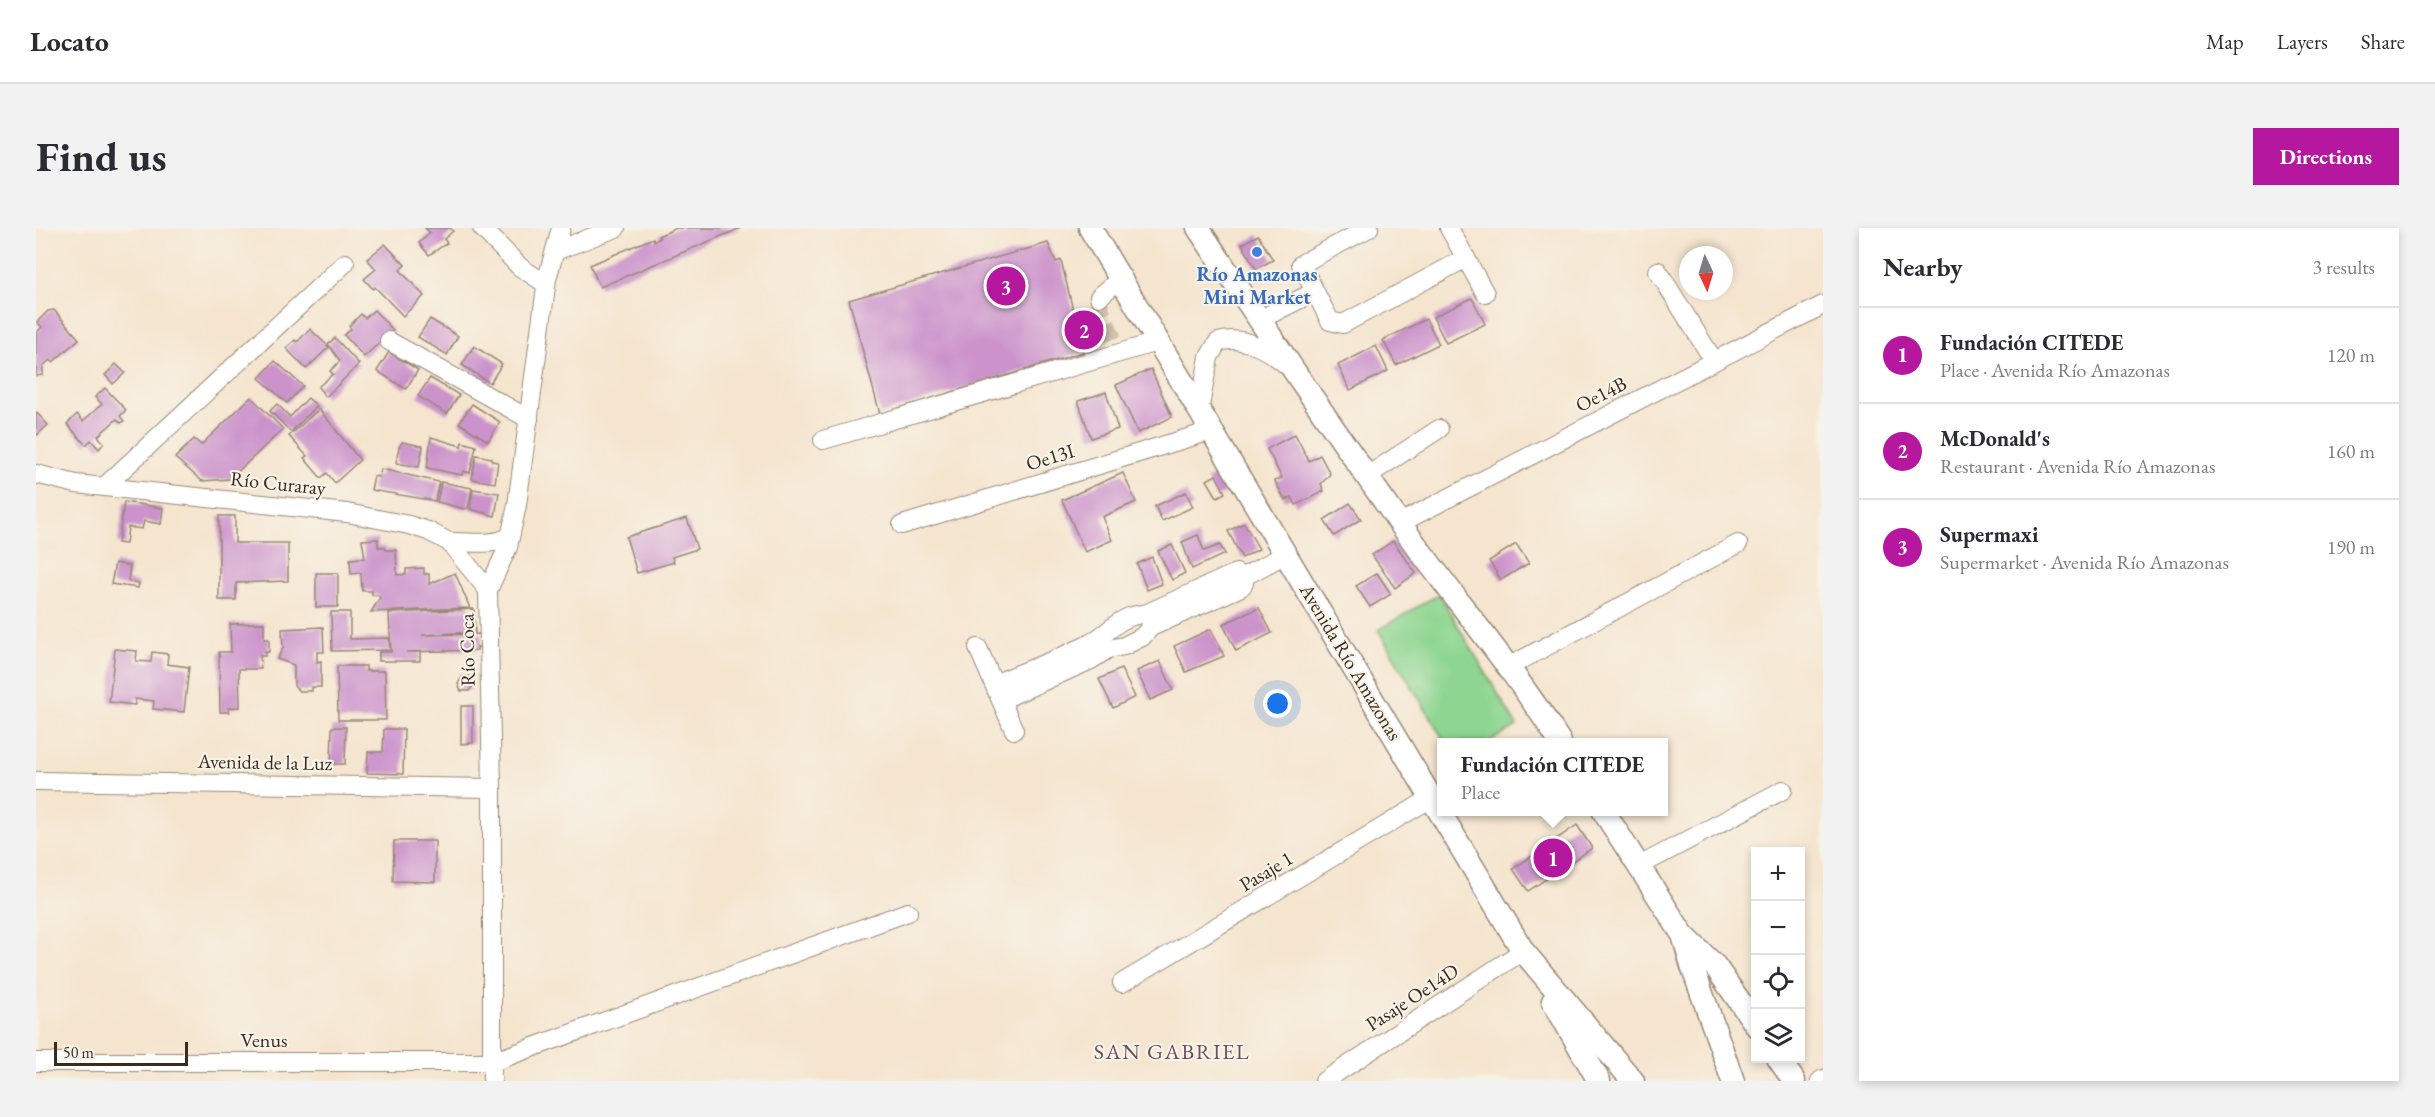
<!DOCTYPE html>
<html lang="en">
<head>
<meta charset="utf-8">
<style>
	body { margin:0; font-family:"EB Garamond",serif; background:#f2f2f3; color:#2b2b33 }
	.controls { position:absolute; right:18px; bottom:18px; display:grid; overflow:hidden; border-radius:0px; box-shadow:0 3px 9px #0003 }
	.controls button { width:54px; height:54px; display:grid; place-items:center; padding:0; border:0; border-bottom:2px solid #e1e1e2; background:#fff; color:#2b2b33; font:30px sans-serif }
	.compass { position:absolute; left:1643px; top:18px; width:54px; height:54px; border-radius:50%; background:#fff; box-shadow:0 3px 9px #0003; rotate:176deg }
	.scale { position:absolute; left:18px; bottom:15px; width:134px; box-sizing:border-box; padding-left:6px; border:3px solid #3b2a1e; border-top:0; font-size:16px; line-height:21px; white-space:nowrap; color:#3b2a1e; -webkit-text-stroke:4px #f7f3e8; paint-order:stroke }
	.you { position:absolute; left:1242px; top:476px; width:21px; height:21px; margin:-15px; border:4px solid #fff; border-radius:50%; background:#1a73e8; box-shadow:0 0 0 9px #1a73e833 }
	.badge { display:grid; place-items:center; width:39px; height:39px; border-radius:50%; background:#b5179e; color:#fff; font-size:20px; font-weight:700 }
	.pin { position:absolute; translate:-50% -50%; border:3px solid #fff; box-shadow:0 2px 6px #0006 }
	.popup { position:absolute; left:1401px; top:510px; width:231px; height:78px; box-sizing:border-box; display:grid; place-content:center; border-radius:0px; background:#fff; filter:drop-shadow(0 2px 4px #0005); font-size:20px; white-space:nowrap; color:#7c7c81 }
	.popup b { font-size:22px; color:#2b2b33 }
	.popup::after { content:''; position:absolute; left:50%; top:100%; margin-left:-12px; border:12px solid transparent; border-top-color:#fff }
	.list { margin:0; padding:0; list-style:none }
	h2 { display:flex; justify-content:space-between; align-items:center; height:78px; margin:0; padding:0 24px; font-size:26px }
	h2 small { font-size:20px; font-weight:400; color:#7c7c81 }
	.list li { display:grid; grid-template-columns:39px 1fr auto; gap:18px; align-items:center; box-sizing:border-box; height:96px; padding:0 24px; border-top:2px solid #e1e1e2 }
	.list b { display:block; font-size:22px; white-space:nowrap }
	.list p { margin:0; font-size:20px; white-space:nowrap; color:#7c7c81 }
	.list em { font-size:20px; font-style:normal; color:#7c7c81 }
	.icon { flex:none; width:33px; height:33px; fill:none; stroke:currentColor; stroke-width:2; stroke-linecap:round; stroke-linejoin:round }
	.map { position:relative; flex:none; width:1787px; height:853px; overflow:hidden; border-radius:0px }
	header { display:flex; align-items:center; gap:36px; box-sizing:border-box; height:84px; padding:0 30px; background:#fff; border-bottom:2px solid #e1e1e2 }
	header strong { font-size:28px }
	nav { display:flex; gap:33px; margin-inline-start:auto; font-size:21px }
	.intro { display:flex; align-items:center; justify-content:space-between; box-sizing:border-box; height:144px; padding:0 36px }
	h1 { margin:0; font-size:42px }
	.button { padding:15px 27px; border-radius:0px; background:#b5179e; color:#fff; font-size:21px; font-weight:700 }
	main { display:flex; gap:36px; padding:0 36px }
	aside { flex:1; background:#fff; border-radius:0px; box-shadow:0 3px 9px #0003 }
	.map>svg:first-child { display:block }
</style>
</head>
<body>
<header>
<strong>Locato</strong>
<nav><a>Map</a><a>Layers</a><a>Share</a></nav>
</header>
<div class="intro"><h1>Find us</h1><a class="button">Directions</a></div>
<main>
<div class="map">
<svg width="1787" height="853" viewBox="0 0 1787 853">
	<rect width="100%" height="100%" fill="#f7f3e8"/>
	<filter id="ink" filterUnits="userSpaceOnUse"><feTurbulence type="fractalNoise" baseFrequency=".0167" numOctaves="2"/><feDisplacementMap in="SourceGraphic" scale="12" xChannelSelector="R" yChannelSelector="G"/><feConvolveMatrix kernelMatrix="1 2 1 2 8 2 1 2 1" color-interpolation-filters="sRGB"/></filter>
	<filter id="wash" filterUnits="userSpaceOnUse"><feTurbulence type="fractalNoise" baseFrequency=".008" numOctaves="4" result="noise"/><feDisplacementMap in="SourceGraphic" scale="24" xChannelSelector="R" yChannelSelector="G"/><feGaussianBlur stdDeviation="1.35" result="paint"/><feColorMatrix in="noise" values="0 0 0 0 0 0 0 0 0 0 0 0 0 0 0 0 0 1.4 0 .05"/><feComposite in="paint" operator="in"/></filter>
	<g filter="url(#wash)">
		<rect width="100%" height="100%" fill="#f5e5cf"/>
		<path fill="#8dd590" stroke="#648057" stroke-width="1.5" d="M 1403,366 L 1481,498 L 1453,514 L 1409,514 L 1342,402 Z"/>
		<g id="blocks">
			<g fill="#cb92cb">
				<path d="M 389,0 L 414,0 L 417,3 L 408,11 L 411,15 L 393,27 L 383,15 L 394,5 Z"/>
				<path d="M 641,0 L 705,0 L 564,59 L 554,37 L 617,10 L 618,13 L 624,10 L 622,8 Z"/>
				<path d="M 1222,7 L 1237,32 L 1220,41 L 1206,16 Z"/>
				<path d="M 1012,15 L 1020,34 L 1025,32 L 1047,124 L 844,186 L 813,72 Z"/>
				<path d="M 349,16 L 369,37 L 364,42 L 388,68 L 367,88 L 339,59 L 337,61 L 328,51 L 340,41 L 331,31 Z"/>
				<path d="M 1436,70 L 1449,96 L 1410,115 L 1397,89 Z"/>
				<path d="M 18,82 L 43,111 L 17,134 L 14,132 L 7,138 L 7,147 L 0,148 L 0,105 L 6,99 L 1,94 L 12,83 Z"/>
				<path d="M 338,82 L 357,102 L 328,129 L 308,107 L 315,101 L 313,98 L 325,86 L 329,90 Z"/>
				<path d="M 394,91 L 422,108 L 411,127 L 382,109 Z"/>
				<path d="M 1390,91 L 1403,116 L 1360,137 L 1347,112 Z"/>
				<path d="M 274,101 L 293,119 L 270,141 L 250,120 L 259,112 L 261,114 Z"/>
				<path d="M 299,110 L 323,136 L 290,169 L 282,159 L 297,146 L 294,143 L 304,133 L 292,116 Z"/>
				<path d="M 438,118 L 466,136 L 454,155 L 426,137 Z"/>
				<path d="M 1340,118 L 1352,143 L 1314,162 L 1302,137 Z"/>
				<path d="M 353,124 L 382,142 L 370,161 L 341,143 Z"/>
				<path d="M 239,133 L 267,158 L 251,175 L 223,150 Z"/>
				<path d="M 80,136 L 89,145 L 77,156 L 69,147 Z"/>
				<path d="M 1115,141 L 1136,189 L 1102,205 L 1080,157 Z"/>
				<path d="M 394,150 L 423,167 L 411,186 L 382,168 Z"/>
				<path d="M 69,160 L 90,182 L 84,188 L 88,193 L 85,195 L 81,191 L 62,208 L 68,215 L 63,221 L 55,212 L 50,217 L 31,196 L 41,186 L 47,193 L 66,176 L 59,169 Z"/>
				<path d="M 1070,164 L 1082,201 L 1055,210 L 1042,173 Z"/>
				<path d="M 215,169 L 247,201 L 194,251 L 166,253 L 139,230 L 158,211 L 165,217 Z"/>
				<path d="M 272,170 L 281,178 L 255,204 L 234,183 L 241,176 L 254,189 Z"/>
				<path d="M 436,176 L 464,194 L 452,213 L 423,195 Z"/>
				<path d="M 283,181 L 324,232 L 299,255 L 291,245 L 285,250 L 268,230 L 271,228 L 253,208 Z"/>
				<path d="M 0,184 L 12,197 L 0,208 Z"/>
				<path d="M 1259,206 L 1273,233 L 1284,227 L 1294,246 L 1285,256 L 1288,263 L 1260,277 L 1256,269 L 1249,272 L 1239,253 L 1246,250 L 1231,221 Z"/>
				<path d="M 395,209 L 425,218 L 426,214 L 440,218 L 434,245 L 427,243 L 426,247 L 391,240 Z"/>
				<path d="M 366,214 L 387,218 L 383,239 L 360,235 L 363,219 Z"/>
				<path d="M 440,227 L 456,230 L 456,233 L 462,234 L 459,255 L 436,251 Z"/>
				<path d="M 345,241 L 403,254 L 399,273 L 335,262 L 338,248 L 343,249 Z"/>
				<path d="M 1087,245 L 1100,274 L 1066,289 L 1076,312 L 1049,324 L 1026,272 Z"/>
				<path d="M 1180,247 L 1189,265 L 1181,269 L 1171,252 Z"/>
				<path d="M 405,254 L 436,260 L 432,280 L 428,281 L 401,274 Z"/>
				<path d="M 437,261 L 463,265 L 459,288 L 434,281 Z"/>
				<path d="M 1150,264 L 1157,279 L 1126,293 L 1119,278 Z"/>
				<path d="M 88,274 L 127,280 L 125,296 L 108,293 L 106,301 L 92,299 L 90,316 L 82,315 Z"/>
				<path d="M 1314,275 L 1325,291 L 1298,308 L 1288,292 Z"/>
				<path d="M 183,288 L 199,288 L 199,315 L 252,315 L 252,353 L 200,355 L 200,372 L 183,372 Z"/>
				<path d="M 651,290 L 661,321 L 636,329 L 638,334 L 601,345 L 590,309 Z"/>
				<path d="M 1208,295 L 1223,321 L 1206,330 L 1192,303 Z"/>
				<path d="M 1162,307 L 1168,323 L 1184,317 L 1189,326 L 1156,341 L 1146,314 Z"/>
				<path d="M 342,311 L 342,319 L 349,319 L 350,322 L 360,322 L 361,347 L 370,346 L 370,341 L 388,340 L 388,346 L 393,346 L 393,356 L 419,345 L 434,380 L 335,384 L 344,370 L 342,367 L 336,367 L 336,363 L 326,363 L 325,345 L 315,346 L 314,331 L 329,330 L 326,312 Z"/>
				<path d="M 1357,313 L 1380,345 L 1359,360 L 1336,327 Z"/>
				<path d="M 1480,316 L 1493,335 L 1465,352 L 1453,333 Z"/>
				<path d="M 1136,317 L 1149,345 L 1136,352 L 1122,323 Z"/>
				<path d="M 1116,329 L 1126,356 L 1111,362 L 1101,336 Z"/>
				<path d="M 79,335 L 94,338 L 92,353 L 103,355 L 102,360 L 75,356 Z"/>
				<rect x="280" y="345" width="22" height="34"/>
				<path d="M 1341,345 L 1355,366 L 1334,379 L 1320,358 Z"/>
				<path d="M 1223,380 L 1236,405 L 1200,423 L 1187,396 Z"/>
				<path d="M 438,381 L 439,404 L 386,407 L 446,406 L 446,419 L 441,419 L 441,422 L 370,424 L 384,424 L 384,433 L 343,433 L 343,424 L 355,424 L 353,385 Z"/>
				<path d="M 295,384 L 314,384 L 314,411 L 353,410 L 354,422 L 296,423 Z"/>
				<path d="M 228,395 L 228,411 L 233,411 L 233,424 L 229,424 L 229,428 L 224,428 L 225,441 L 203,441 L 204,479 L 192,480 L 193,484 L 184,484 L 183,424 L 195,424 L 194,396 Z"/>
				<path d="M 287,399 L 288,424 L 281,424 L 281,434 L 285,433 L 285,459 L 276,459 L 276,463 L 263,463 L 258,458 L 258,437 L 241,431 L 247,420 L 246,401 Z"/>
				<path d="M 1175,401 L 1188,428 L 1150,444 L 1138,418 Z"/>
				<path d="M 79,421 L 101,423 L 100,433 L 115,434 L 116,424 L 132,426 L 131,436 L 153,439 L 148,484 L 117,481 L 118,473 L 99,471 L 99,477 L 73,474 Z"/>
				<path d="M 1124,433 L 1137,462 L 1114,472 L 1101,443 Z"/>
				<path d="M 301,438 L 330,438 L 330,443 L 349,443 L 350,492 L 302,492 Z"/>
				<path d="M 1085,441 L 1099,469 L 1077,480 L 1063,451 Z"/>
				<path d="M 433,448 L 438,456 L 433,463 L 425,463 L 422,456 L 426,449 Z"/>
				<path d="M 425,478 L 437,478 L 437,515 L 425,516 Z"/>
				<path d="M 296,499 L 310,499 L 309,536 L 295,536 Z"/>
				<path d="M 348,501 L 368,501 L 367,546 L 331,545 L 332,524 L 347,524 Z"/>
				<path d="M 1541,597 L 1556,620 L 1492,663 L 1477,641 Z"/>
				<path d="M 358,613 L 399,613 L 399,654 L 357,653 Z"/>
			</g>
		</g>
	</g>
	<g filter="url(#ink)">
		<use href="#blocks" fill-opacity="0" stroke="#988876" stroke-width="1.5"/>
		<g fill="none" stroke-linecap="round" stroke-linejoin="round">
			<path stroke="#d0c0ac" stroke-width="18" stroke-dasharray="18 9" stroke-linecap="butt" d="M 1063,69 L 1064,80 L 1078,114"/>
			<g stroke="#988876" stroke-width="20">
				<g id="minor">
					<path d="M 446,0 L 484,39 L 510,56"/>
					<path d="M 1333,0 L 1265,36 L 1294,93 L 1307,96 L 1430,30"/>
					<path d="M 1413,0 L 1449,65"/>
					<path d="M 519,23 L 580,0"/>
					<path d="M 1622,43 L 1678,133"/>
					<path d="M 1063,69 L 1084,51"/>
					<path d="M 1223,92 L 1278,64"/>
					<path d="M 353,113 L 493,191"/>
					<path d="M 1163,183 L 1173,129 L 1182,114 C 1206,106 1234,123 1252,138"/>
					<path d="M 787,212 L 1121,114"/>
					<path d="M 0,246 L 40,256 L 311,285 L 373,297 L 392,303 L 413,314 L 452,362"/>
					<path d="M 1331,248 L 1403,201"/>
					<path d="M 69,258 L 309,35"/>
					<path d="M 1364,295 L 1787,77"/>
					<path d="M 866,297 L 1175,203"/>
					<path d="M 413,314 C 435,313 453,319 474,309"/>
					<path d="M 1207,349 L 1250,326"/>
					<path d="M 942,420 L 978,502"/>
					<path d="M 1472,439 L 1702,316"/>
					<path d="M 958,456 C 989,443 1020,432 1049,418 C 1073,407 1081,387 1109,386 L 1200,345 L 1207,349"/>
					<path d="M 965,472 L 1055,432 L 1072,421 L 1088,418 L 1106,409 L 1115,399 L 1205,359 L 1208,355 L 1207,349"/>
					<path d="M 0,553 L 456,560"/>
					<path d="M 1603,638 L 1747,562"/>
					<path d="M 1086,755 L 1397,569"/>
					<path d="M 0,834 L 456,834 L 872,684"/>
					<path d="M 456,853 L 456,560 L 452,362 L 472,319 L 481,277 L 511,51 L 525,0"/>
					<path d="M 1288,853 L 1487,723"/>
					<path d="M 1784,853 L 1787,851"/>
				</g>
			</g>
			<g stroke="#988876" stroke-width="25">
				<g id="major">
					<path d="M 1054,0 L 1487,723 L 1597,853"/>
					<path d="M 1162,0 C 1228,99 1294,197 1363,294 C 1416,368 1475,437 1524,514"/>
					<path d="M 1568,584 L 1647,707 L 1656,738 L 1697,853"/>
					<path d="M 1648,708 L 1679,738 L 1720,797"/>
					<path d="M 1517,773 L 1563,853"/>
					<path d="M 1742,830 L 1758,853"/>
				</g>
			</g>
			<use href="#minor" stroke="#fff" stroke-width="18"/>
			<use href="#major" stroke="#fff" stroke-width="22"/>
		</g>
	</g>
	<circle fill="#3f7fe0" stroke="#f7f3e8" stroke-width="2" cx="1221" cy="24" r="6"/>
	<g text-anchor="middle" stroke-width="4.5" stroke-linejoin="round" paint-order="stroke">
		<g font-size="20" font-weight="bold" fill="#366cbe" stroke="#f7f3e8">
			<text x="1221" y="53">Río Amazonas<tspan x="1221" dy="23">Mini Market</tspan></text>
		</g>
		<g font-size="20" fill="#3b2a1e" stroke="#f7f3e8">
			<text transform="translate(1565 166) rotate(-27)" y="7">Oe14B</text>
			<text transform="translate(1014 229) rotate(-17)" y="7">Oe13I</text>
			<text transform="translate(242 255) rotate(6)" y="7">Río Curaray</text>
			<text transform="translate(431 422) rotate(-91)" y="7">Río Coca</text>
			<text transform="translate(1315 434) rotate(59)" y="7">Avenida Río Amazonas</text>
			<text transform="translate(229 534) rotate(1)" y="7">Avenida de la Luz</text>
			<text transform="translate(1230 643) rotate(-31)" y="7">Pasaje 1</text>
			<text transform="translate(1376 769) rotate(-33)" y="7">Pasaje Oe14D</text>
			<text x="228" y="819">Venus</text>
		</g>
		<g font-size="22" letter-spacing="1.5" fill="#6d4e5b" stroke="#f7f3e8">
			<text x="1136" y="831">SAN GABRIEL</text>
		</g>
	</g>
</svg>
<div class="controls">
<button>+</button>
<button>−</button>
<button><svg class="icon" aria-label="locate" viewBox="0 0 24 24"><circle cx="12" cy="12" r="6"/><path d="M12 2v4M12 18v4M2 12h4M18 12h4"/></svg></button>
<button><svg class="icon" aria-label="layers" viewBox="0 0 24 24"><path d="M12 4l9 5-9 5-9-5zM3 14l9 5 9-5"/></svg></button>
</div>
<svg class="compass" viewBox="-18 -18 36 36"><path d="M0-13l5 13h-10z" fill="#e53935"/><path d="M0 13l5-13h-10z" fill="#7c7c81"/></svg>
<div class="scale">50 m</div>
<div class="you"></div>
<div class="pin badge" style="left:1517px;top:630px">1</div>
<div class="popup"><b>Fundación CITEDE</b>Place</div>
<div class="pin badge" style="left:1048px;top:102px">2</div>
<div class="pin badge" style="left:970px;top:58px">3</div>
</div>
<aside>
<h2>Nearby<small>3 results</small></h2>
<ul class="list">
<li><span class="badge">1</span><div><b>Fundación CITEDE</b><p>Place · Avenida Río Amazonas</p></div><em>120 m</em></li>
<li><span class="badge">2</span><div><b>McDonald's</b><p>Restaurant · Avenida Río Amazonas</p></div><em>160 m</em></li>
<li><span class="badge">3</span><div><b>Supermaxi</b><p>Supermarket · Avenida Río Amazonas</p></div><em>190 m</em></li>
</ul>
</aside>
</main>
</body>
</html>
